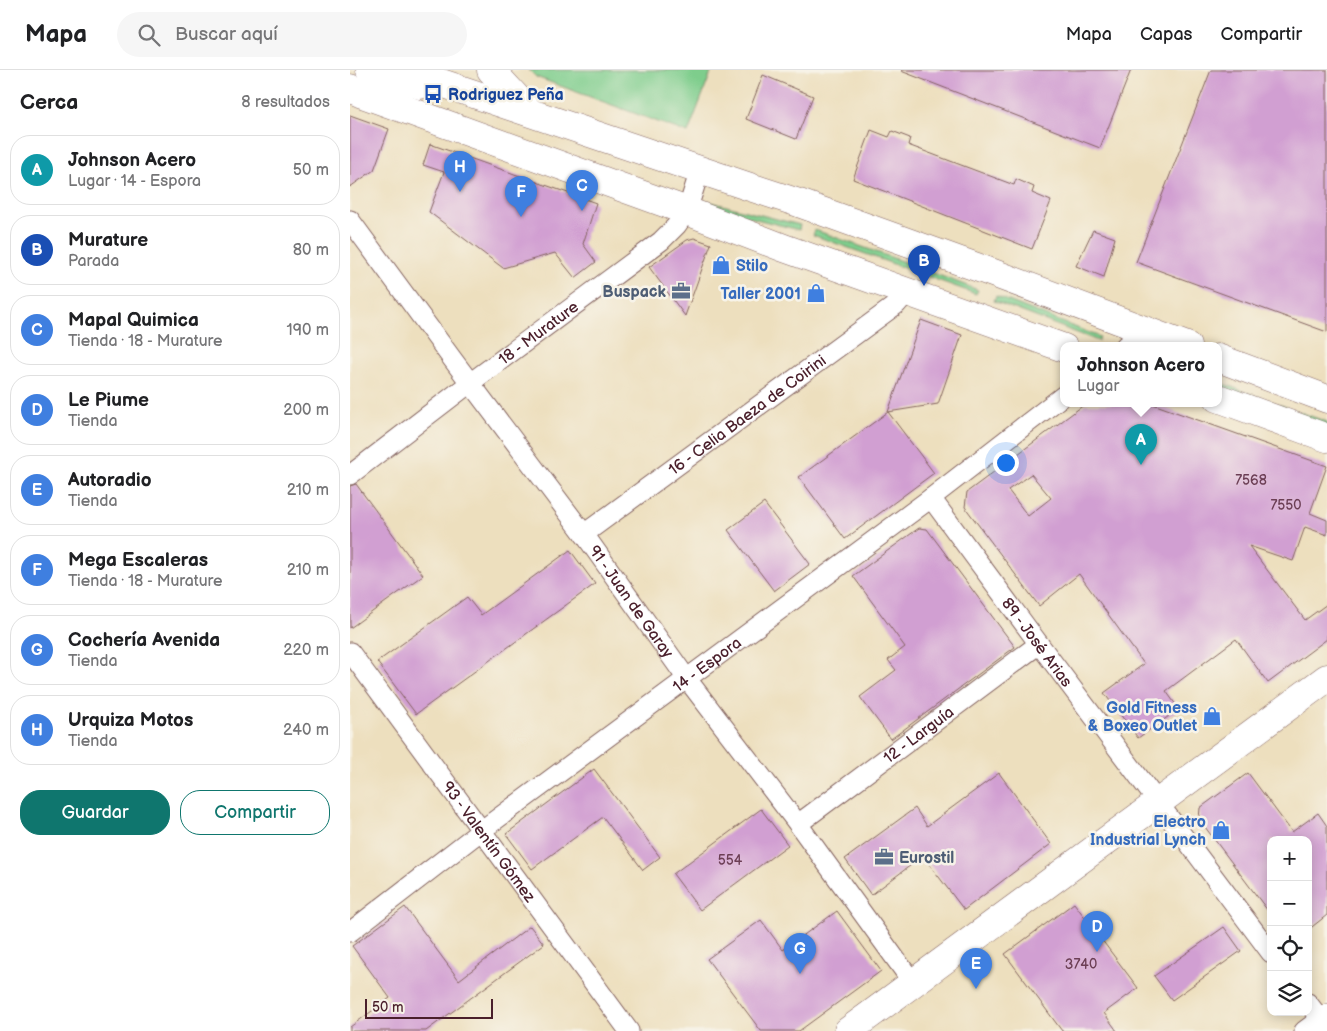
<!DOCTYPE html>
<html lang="es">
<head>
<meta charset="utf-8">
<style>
	body { margin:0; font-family:"Balsamiq Sans",sans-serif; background:#f6f6f6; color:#202124 }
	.controls { position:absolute; right:15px; bottom:15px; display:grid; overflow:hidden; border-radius:10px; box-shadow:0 2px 12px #0003 }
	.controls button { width:45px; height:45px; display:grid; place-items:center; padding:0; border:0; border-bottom:1px solid #e0e0e0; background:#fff; color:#202124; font:25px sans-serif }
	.scale { position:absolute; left:15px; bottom:12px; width:128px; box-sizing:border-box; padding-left:5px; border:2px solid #4a1f2b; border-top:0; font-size:14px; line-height:18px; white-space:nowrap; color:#4a1f2b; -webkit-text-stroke:4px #f7f3e8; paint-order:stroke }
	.you { position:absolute; left:655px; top:392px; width:18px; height:18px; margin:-12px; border:4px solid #fff; border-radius:50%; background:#1a73e8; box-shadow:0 0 0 8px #1a73e833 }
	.badge { display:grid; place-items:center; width:32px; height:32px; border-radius:50%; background:#0f766e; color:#fff; font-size:16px; font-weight:700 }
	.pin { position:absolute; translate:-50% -41px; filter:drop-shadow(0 1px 2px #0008) }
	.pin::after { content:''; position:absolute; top:26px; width:18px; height:15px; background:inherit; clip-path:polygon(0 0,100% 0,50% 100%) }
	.popup { position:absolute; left:710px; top:272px; width:162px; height:65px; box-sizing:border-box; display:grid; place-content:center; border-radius:10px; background:#fff; filter:drop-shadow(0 1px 4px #0005); font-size:16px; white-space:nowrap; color:#757577 }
	.popup b { font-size:19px; color:#202124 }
	.popup::after { content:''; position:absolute; left:50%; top:100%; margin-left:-10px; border:10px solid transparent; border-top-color:#fff }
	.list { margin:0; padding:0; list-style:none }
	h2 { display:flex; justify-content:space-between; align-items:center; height:65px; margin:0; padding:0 20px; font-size:21px }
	h2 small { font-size:16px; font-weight:400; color:#757577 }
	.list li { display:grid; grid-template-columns:32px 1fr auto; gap:15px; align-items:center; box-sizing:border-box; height:70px; margin:0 10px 10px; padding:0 10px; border:1px solid #e0e0e0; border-radius:20px }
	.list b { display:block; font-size:19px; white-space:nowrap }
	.list p { margin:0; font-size:16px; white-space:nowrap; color:#757577 }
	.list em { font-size:16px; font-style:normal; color:#757577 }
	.actions { display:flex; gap:10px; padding:15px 20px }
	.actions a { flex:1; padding:11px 0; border:1px solid #0f766e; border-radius:20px; text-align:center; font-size:18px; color:#0f766e }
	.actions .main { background:#0f766e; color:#fff }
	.icon { flex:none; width:28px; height:28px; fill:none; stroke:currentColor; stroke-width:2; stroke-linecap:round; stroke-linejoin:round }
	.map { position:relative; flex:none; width:977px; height:961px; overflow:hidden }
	header { display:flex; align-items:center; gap:30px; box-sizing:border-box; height:70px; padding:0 25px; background:#fff; border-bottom:1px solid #e0e0e0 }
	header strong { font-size:24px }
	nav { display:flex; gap:28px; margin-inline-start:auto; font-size:18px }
	.search { width:350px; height:45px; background:#f6f6f6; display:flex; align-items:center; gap:12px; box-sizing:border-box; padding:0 18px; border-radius:28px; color:#757577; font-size:19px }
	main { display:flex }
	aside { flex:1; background:#fff }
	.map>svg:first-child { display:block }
</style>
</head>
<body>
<header>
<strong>Mapa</strong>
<div class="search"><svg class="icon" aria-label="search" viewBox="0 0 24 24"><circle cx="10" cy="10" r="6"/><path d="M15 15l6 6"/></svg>Buscar aquí</div>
<nav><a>Mapa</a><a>Capas</a><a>Compartir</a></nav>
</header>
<main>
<aside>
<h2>Cerca<small>8 resultados</small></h2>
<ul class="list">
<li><span class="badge" style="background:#0f9aa8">A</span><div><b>Johnson Acero</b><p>Lugar · 14 - Espora</p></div><em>50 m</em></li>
<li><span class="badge" style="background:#1a4fb4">B</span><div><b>Murature</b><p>Parada</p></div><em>80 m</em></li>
<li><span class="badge" style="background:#3f7fe0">C</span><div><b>Mapal Quimica</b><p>Tienda · 18 - Murature</p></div><em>190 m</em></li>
<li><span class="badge" style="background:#3f7fe0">D</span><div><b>Le Piume</b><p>Tienda</p></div><em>200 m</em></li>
<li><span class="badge" style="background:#3f7fe0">E</span><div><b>Autoradio</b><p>Tienda</p></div><em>210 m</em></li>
<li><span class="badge" style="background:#3f7fe0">F</span><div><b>Mega Escaleras</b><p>Tienda · 18 - Murature</p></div><em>210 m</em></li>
<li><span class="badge" style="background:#3f7fe0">G</span><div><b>Cochería Avenida</b><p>Tienda</p></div><em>220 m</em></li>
<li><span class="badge" style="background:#3f7fe0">H</span><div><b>Urquiza Motos</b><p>Tienda</p></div><em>240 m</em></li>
</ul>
<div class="actions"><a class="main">Guardar</a><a>Compartir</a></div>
</aside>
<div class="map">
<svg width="977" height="961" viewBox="0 0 977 961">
	<rect width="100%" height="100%" fill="#f7f3e8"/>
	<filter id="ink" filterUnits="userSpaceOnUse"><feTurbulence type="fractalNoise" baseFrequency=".02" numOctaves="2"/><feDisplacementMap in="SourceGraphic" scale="10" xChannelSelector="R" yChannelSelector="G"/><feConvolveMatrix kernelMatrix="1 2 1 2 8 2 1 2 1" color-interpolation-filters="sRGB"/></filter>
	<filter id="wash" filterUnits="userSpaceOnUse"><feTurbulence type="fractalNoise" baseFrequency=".0096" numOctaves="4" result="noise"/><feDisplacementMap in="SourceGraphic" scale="20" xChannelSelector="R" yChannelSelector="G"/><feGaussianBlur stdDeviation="1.12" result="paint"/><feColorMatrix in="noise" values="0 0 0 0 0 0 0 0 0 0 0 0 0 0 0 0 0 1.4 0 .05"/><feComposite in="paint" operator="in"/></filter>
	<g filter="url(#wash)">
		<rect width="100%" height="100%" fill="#eddfbe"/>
		<g fill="#7ecd8c" stroke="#64765c">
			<path d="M 179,0 L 362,0 L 338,63 L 186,7 Z"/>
			<path d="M 353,130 L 450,155 L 449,160 L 352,135 Z"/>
			<path d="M 465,160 L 546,189 L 628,220 L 626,224 L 463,165 Z"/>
			<path d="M 646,226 L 750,267 L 748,271 L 644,231 Z"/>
			<path d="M 868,312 L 977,352 L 977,358 L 869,318 Z"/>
		</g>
		<g id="blocks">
			<g fill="#d19fd2" fill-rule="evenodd">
				<path d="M 552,0 L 781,0 L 750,78 L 551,1 Z"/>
				<path d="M 861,0 L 977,0 L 977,262 L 786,192 Z"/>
				<path d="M 413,5 L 463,26 L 446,69 L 396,49 Z"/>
				<path d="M 0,45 L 39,59 L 24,100 L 0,117 Z"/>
				<path d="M 521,60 L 539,67 L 542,61 L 560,68 L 558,75 L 664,115 L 666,109 L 684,117 L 682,123 L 701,131 L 682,179 L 503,109 Z"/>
				<path d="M 80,74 L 246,133 L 233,174 L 246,192 L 225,208 L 205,183 L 153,198 L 79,142 L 94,102 L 73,95 Z"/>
				<path d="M 743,160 L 765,168 L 754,207 L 726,196 Z"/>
				<path d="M 344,168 L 361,174 L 335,246 L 299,197 L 337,170 Z"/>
				<path d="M 571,250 L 612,265 L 588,334 L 538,342 Z"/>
				<path d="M 735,334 L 803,334 L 977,396 L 960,443 L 977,450 L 977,465 L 955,457 L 943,491 L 899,476 L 955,550 L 977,534 L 977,569 L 918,613 L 886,569 L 816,621 L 829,639 L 788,668 L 754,623 L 794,594 L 729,504 L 689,536 L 615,437 L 617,422 ZM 681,404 L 701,428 L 678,446 L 658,420 Z"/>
				<path d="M 538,342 L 584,403 L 495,469 L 449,407 Z"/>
				<path d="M 6,414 L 73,505 L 0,558 L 0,416 Z"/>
				<path d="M 414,433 L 460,494 L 424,521 L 378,460 Z"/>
				<path d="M 569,458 L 577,459 L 665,577 L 541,669 L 510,627 L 546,600 L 538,590 L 555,577 L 503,506 Z"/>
				<path d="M 220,480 L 245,514 L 66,644 L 27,592 L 117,527 L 131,545 Z"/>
				<path d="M 244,699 L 310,787 L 293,800 L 253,747 L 182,799 L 156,764 Z"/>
				<path d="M 649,703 L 701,774 L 614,840 L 573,786 L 521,825 L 495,789 L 565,738 L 577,756 Z"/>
				<path d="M 898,703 L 942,762 L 968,743 L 977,756 L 977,845 L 958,860 L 958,770 L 921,770 L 921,845 L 849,749 L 850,738 Z"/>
				<path d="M 411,739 L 438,775 L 350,840 L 323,804 Z"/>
				<path d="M 724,833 L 788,918 L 754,943 L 767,961 L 712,961 L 655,884 Z"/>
				<path d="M 55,837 L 109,910 L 180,856 L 194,874 L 76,961 L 0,961 L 0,957 L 40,928 L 2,876 Z"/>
				<path d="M 487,841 L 531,901 L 449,961 L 411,961 L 357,889 L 411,850 L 433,880 Z"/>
				<path d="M 874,857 L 891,881 L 822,930 L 804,906 Z"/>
			</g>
		</g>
	</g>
	<g filter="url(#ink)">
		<use href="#blocks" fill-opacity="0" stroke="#83625e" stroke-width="1"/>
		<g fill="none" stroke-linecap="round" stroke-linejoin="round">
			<g stroke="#83625e" stroke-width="21">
				<g id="minor">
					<path id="s1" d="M 0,150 L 103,290 L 234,464 L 337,609 L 448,754 L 563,913"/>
					<path d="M 775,276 L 795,260"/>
					<path id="s2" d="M 0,405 L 120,313 L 311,171 L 327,155 L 337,141 L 350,100"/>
					<path id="s3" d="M 581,428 L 689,574 L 921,883"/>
					<path id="s4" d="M 234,464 L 547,234 L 558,221"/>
					<path id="s5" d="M 0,582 L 279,961"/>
					<path id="s6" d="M 448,754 L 689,574"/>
					<path id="s7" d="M 0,862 L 132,760 L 581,428 L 714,325"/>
					<path d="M 958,933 L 977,958"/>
					<path d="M 954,961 L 977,944"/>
				</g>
			</g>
			<g stroke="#83625e" stroke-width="29">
				<g id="primary">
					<path d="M 20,0 L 70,15"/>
					<path d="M 53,0 L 400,117 L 449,133 L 643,203 L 837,276"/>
					<path d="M 141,0 L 178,40"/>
					<path d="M 0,18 L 10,23 L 337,141 L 434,178 L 714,278"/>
					<path d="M 868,288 L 977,329"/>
					<path d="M 868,328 L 977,368"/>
					<path d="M 498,961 L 977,608"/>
				</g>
			</g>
			<use href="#minor" stroke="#fff" stroke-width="19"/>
			<use href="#primary" stroke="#fff" stroke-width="28"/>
		</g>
	</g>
	<defs>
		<g id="bus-bare" transform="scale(1.5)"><path d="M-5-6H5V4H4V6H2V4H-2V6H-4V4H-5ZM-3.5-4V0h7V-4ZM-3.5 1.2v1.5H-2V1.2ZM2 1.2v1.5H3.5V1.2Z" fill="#1a4fb4" stroke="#f7f3e8" stroke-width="2.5" paint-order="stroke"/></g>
		<g id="shop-bare" transform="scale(1.5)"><path d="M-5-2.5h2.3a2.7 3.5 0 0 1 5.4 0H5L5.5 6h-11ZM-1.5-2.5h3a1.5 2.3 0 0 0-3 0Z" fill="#3f7fe0" stroke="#f7f3e8" stroke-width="2.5" paint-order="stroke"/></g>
		<g id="office-bare" transform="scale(1.5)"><path d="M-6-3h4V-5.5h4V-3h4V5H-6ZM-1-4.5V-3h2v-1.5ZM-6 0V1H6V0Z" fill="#5c6f8a" stroke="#f7f3e8" stroke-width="2.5" paint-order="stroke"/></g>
	</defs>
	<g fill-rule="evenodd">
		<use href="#bus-bare" x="83" y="24"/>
		<use href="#shop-bare" x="371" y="195"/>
		<use href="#office-bare" x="331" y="221"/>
		<use href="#shop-bare" x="466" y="223"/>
		<use href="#shop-bare" x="862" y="646"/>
		<use href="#shop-bare" x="871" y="760"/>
		<use href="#office-bare" x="534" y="787"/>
	</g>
	<g text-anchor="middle" stroke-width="5" stroke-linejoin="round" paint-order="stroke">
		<g font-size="14" fill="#6c3f55">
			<text x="901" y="415">7568</text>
			<text x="936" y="440">7550</text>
			<text x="380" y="795">554</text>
			<text x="731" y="899">3740</text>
		</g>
		<g font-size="16" font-weight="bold" fill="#164399" stroke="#f7f3e8" text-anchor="start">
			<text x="98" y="30">Rodriguez Peña</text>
		</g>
		<g font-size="16" font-weight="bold" fill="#366cbe" stroke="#f7f3e8" text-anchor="end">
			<text x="386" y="201" text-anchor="start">Stilo</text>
			<text x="451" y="229">Taller 2001</text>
			<text x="847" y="643">Gold Fitness<tspan x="847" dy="18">&amp; Boxeo Outlet</tspan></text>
			<text x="856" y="757">Electro<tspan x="856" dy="18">Industrial Lynch</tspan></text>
		</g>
		<g font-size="16" font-weight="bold" fill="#4e5e75" stroke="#f7f3e8" text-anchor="end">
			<text x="316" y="227">Buspack</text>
			<text x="549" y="793" text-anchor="start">Eurostil</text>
		</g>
		<g font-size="16" fill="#4a1f2b" stroke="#f7f3e8">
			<text dy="6" stroke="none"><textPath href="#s2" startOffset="236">18 - Murature</textPath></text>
			<text dy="6" stroke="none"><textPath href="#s4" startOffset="202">16 - Celia Baeza de Coirini</textPath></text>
			<text dy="6" stroke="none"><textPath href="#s1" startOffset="474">91 - Juan de Garay</textPath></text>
			<text dy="6" stroke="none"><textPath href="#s3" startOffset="179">89 - José Arias</textPath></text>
			<text dy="6" stroke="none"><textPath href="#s7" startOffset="446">14 - Espora</textPath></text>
			<text dy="6" stroke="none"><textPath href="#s6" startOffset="150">12 - Larguía</textPath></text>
			<text dy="6" stroke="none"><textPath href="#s5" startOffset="235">93 - Valentín Gómez</textPath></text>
		</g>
	</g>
</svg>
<div class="controls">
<button>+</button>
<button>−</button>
<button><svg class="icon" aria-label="locate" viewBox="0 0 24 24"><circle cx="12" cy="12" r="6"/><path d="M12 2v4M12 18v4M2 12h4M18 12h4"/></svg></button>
<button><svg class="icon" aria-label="layers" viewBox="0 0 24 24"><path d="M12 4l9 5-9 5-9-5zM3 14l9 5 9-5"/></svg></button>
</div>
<div class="scale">50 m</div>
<div class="you"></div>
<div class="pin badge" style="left:791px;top:395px;background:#0f9aa8">A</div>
<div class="popup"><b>Johnson Acero</b>Lugar</div>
<div class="pin badge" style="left:574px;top:216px;background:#1a4fb4">B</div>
<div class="pin badge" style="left:232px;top:141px;background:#3f7fe0">C</div>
<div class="pin badge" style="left:747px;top:882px;background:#3f7fe0">D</div>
<div class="pin badge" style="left:626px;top:919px;background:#3f7fe0">E</div>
<div class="pin badge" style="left:171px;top:147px;background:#3f7fe0">F</div>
<div class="pin badge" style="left:450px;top:904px;background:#3f7fe0">G</div>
<div class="pin badge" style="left:110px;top:122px;background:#3f7fe0">H</div>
</div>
</main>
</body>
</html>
